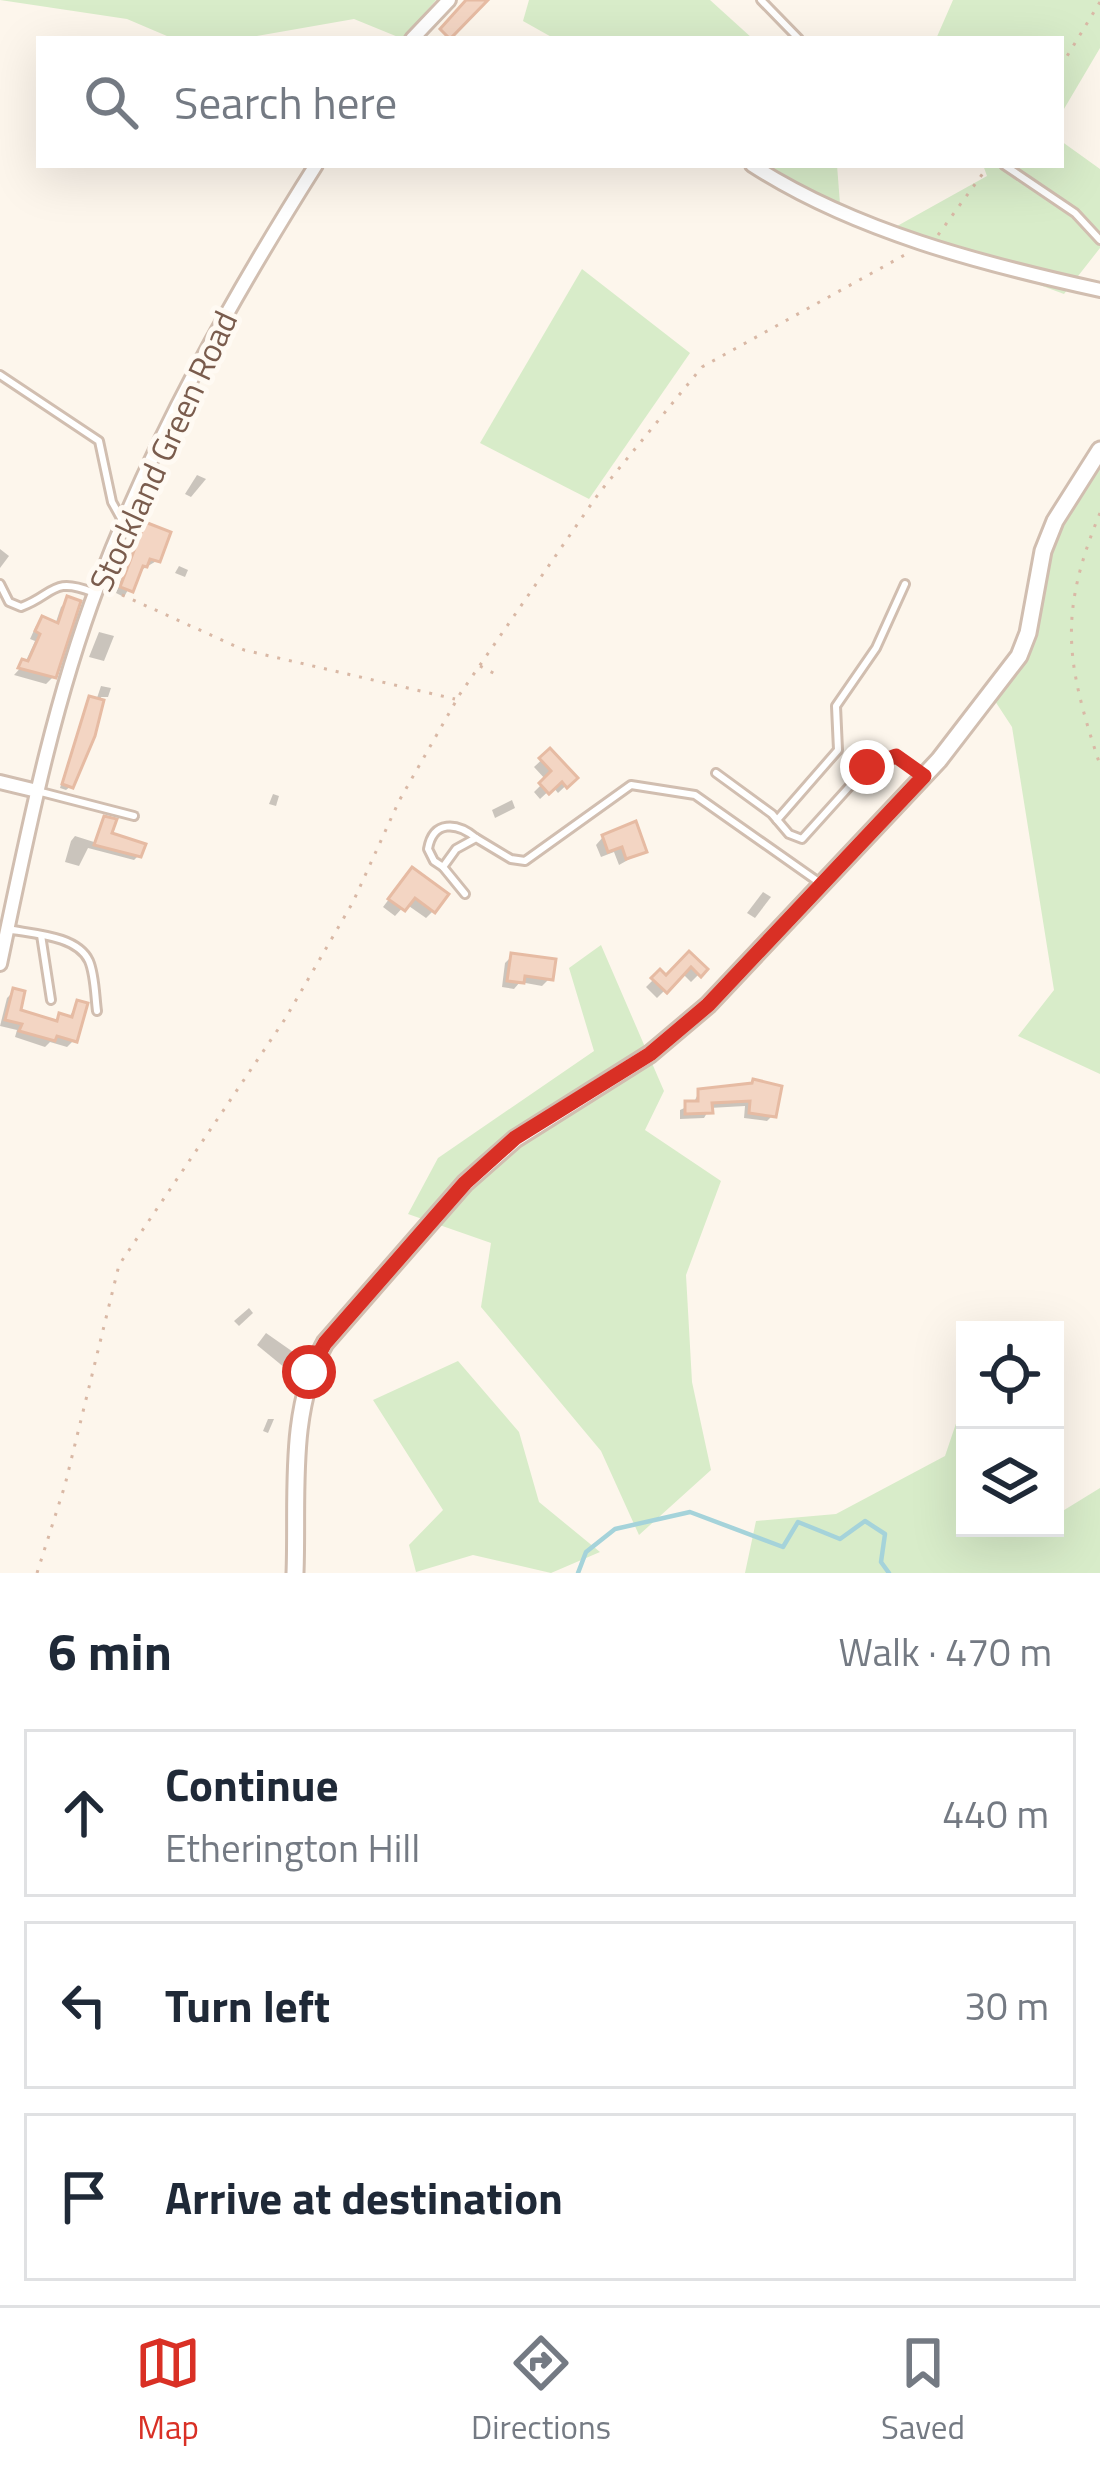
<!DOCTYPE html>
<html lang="en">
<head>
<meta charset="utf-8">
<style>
	body { margin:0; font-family:"Titillium Web",sans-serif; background:#f6f6f7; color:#1f2937 }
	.controls { position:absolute; right:36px; bottom:36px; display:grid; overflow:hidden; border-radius:0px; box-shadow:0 12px 48px #0002 }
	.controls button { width:108px; height:108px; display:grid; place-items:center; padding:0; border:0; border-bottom:3px solid #e0e1e3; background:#fff; color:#1f2937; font:60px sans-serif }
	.stop { position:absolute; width:36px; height:36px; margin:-27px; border:9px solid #d93025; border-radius:50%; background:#fff }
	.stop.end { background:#d93025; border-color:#fff; box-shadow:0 3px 12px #0008 }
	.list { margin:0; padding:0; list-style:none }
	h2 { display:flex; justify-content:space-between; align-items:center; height:156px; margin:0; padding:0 48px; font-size:51px }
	h2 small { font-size:39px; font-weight:400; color:#747a83 }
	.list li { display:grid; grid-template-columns:78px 1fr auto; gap:36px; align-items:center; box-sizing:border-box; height:168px; margin:0 24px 24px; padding:0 24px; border:3px solid #e0e1e3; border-radius:0px }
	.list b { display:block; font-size:45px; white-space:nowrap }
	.list p { margin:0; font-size:39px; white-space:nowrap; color:#747a83 }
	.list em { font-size:39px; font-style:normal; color:#747a83 }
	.icon { flex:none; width:66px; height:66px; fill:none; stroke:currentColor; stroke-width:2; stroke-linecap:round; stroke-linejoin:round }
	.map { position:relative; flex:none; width:1100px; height:1573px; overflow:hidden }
	.search { position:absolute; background:#fff; box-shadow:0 12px 48px #0002; left:36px; right:36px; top:36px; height:132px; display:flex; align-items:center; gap:30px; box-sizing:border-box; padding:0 42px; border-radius:0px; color:#747a83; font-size:45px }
	.sheet { height:732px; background:#fff }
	nav { display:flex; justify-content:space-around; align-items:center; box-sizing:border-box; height:168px; border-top:3px solid #e0e1e3; background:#fff; font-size:33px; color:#747a83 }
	nav a { display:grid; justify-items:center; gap:6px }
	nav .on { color:#d93025 }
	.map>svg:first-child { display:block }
</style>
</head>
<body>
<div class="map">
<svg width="1100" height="1573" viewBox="0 0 1100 1573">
	<rect width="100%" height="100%" fill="#fdf6ec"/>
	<g fill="#d8ecc9">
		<path d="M 0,0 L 436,0 L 403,39 L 354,19 L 239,39 L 174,39 L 127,19 Z"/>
		<path d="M 529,0 L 710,0 L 753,39 L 555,39 L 523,21 Z"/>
		<path d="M 953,0 L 1100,0 L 1100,48 L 1061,114 L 1061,39 L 936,39 Z"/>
		<path d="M 1061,141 L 1100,169 L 1100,248 L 1064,294 L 890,230 L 987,176 L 983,165 L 1061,165 Z"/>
		<path d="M 762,165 L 837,165 L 840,204 Z"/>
		<path d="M 582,269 L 690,353 L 589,499 L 480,443 Z"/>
		<path d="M 1100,462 L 1100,1074 L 1018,1036 L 1054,990 L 1012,727 L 995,701 L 1022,662 L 1055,537 Z"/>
		<path d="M 601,945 L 664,1091 L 645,1130 L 721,1181 L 686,1275 L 692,1382 L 711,1470 L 639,1535 L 601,1451 L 481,1307 L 491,1243 L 408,1214 L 438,1158 L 594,1051 L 569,968 Z"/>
		<path d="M 458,1361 L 519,1432 L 539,1502 L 600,1552 L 551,1573 L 473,1555 L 416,1572 L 409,1545 L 443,1510 L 373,1400 Z"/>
		<path d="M 965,1397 L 965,1528 L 1055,1528 L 1055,1508 L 1061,1512 L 1100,1488 L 1100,1573 L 745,1573 L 756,1521 L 836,1514 L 945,1456 Z"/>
	</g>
	<g fill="#0003">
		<path d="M 197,475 L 206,479 L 191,497 L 185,494 Z"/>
		<path d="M 145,526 L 158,560 L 138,572 L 124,597 L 116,593 L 139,532 Z"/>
		<path d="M 0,549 L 9,556 L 0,568 Z"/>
		<path d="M 179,566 L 188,570 L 185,577 L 175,573 Z"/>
		<path d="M 68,600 L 53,677 L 46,684 L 14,675 L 25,663 L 35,641 L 30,639 L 36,626 L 42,619 L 55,625 L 61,607 Z"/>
		<path d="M 99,632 L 114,636 L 104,661 L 89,657 Z"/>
		<path d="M 101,686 L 111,688 L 108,697 L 101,697 L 92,736 L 71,786 L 66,790 L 60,788 L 86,704 L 90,699 L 96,701 Z"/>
		<path d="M 550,752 L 574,778 L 558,793 L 553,787 L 540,799 L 534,792 L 546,780 L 534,767 Z"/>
		<path d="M 273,794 L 279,796 L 276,806 L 269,804 Z"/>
		<path d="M 512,800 L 515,808 L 495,818 L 492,810 Z"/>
		<path d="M 105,819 L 109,835 L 139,855 L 134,860 L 88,848 L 79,866 L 65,862 L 71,841 L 75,836 L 94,842 Z"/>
		<path d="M 603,837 L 644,851 L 619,865 L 614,852 L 601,857 L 596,845 Z"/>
		<path d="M 405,878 L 433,911 L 426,918 L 406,904 L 395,916 L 383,907 Z"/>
		<path d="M 763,892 L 771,897 L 755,918 L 747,913 Z"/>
		<path d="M 689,955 L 704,969 L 691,982 L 682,973 L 657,998 L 646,987 L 660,973 L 666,979 Z"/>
		<path d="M 512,956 L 550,978 L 542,986 L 520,982 L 514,989 L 502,987 L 505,963 Z"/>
		<path d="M 14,991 L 17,1012 L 54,1023 L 60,1016 L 68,1019 L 78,1003 L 74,1040 L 67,1047 L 50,1042 L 45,1047 L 15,1037 L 17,1030 L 0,1026 L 7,998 Z"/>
		<path d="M 778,1088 L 773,1115 L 767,1121 L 744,1118 L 745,1106 L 710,1108 L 704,1118 L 680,1119 L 680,1110 L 693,1104 L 699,1092 Z"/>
		<path d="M 249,1308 L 253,1313 L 239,1326 L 234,1321 Z"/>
		<path d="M 266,1333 L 296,1354 L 285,1368 L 257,1345 Z"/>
		<path d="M 268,1419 L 274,1419 L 268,1433 L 263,1431 Z"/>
	</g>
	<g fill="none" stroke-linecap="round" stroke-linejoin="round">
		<path stroke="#a5d3da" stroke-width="4.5" d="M 578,1573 L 586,1552 L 615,1529 L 690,1512 L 783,1547 L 798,1522 L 840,1539 L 865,1521 L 885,1534 L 881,1562 L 889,1573"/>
	</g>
	<g fill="#f3d5c3" stroke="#e6bba3" stroke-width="3">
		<path d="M 466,0 L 488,0 L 450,39 L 440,29 Z"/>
		<path d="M 145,522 L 171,532 L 160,562 L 150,559 L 147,567 L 143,566 L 133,592 L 120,587 Z"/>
		<path d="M 67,596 L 81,601 L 56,678 L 18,668 L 22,659 L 28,661 L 40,634 L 35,631 L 42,616 L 58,623 Z"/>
		<path d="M 89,696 L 104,700 L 95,736 L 73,788 L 62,784 Z"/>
		<path d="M 550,748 L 578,778 L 567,788 L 562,782 L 549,794 L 539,783 L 551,771 L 539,758 Z"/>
		<path d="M 104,816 L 117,819 L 112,833 L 146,844 L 141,857 L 94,845 Z"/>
		<path d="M 636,821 L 647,852 L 626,859 L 622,847 L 608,852 L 602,835 Z"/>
		<path d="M 412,867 L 449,894 L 435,913 L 415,898 L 405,911 L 388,899 Z"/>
		<path d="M 689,951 L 708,969 L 701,977 L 691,967 L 667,993 L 651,978 L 660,969 L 666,975 Z"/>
		<path d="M 511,953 L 556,959 L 553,980 L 525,976 L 524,983 L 507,981 Z"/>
		<path d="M 13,988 L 25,991 L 21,1010 L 57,1021 L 59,1013 L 72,1017 L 77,1000 L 88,1003 L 77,1042 L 57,1036 L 55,1041 L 19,1031 L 22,1024 L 5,1020 Z"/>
		<path d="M 753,1079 L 782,1086 L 776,1117 L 749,1113 L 750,1101 L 712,1103 L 713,1113 L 685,1114 L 685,1101 L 698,1101 L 698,1089 L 752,1083 Z"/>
	</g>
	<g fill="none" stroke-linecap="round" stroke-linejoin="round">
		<g stroke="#d1beb0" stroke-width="12">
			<g id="service">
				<path d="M 761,0 L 799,39"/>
				<path d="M 1004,165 L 1075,213 L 1100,240"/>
				<path d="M 0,375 L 99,441 L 112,502 L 122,520"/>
				<path d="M 0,584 L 9,602 L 21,607 C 54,595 52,576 92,592"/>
				<path d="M 716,773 L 772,814 L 789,834 L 802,839 L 867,767 L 896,756 L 921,774"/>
				<path d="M 41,792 L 134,816"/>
				<path d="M 777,820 L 838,750 L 836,706 L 876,648 L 905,584"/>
				<path d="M 443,867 L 434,861 L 428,849 C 433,820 457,822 476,838"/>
				<path d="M 465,894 L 443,867 L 456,849 L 476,838 L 511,859 L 525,861 L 631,785 L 695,795 L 820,883"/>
				<path d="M 7,929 C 32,934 77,935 89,961 C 95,975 95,996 97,1011"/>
				<path d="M 41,935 L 51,1000"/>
			</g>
		</g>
		<g stroke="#d1beb0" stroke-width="18">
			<g id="minor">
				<path d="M 412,39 L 449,0"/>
				<path d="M 752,165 C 854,231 982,264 1100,290"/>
				<path d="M 0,782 L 37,791"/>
				<path d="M 0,964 C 27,836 52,707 98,585 C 154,437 232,298 316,165"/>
			</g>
		</g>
		<g stroke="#d1beb0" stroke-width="21">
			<path id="tertiary" d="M 295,1573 C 298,1497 287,1411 325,1343 L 465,1183 L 515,1139 L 650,1054 L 708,1005 L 939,760 L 1019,656 L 1028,633 L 1043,551 L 1055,521 L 1100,450"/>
		</g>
		<g stroke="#d9b8a5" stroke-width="3" stroke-dasharray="3 9" stroke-linecap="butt">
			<path d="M 1061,66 L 1100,2"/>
			<path d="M 938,235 L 989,165"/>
			<path d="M 1100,513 C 1058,615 1066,662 1100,765"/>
			<path d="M 111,590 L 244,650 L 455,699"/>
			<path d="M 480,666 L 501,677"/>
			<path d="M 37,1573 L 65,1485 L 119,1265 L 285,1019 L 353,902 L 399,801 L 460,694 L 599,493 L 702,367 L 910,252"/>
		</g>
		<use href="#service" stroke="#fff" stroke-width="6"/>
		<use href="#minor" stroke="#fff" stroke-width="12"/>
		<use href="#tertiary" stroke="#fff" stroke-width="15"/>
	</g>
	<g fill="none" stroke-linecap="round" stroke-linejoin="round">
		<path stroke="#d93025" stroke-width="15" d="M 309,1372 L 325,1343 L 465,1183 L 515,1138 L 650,1054 L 708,1005 L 924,776 L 896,756 L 867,767"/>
	</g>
	<g text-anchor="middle" stroke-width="10" stroke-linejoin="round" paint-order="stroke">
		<g font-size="33" fill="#7a5c4d" stroke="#fffaf3">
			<text transform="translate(163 451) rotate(-65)" y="12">Stockland Green Road</text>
		</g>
	</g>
</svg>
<div class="controls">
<button><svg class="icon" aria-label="locate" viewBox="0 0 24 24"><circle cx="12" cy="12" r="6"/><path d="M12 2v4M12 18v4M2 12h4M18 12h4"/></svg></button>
<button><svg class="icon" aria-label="layers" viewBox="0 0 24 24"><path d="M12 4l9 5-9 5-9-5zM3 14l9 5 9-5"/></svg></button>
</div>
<div class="stop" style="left:309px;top:1372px"></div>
<div class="stop end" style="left:867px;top:767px"></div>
<div class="search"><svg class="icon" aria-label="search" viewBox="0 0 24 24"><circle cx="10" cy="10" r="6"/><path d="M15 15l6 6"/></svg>Search here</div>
</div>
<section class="sheet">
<h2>6 min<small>Walk · 470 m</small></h2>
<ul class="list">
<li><svg class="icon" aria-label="ahead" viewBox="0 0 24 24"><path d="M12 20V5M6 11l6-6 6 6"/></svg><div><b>Continue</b><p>Etherington Hill</p></div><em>440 m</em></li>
<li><svg class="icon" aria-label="left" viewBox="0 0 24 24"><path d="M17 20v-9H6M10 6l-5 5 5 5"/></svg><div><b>Turn left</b></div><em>30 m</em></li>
<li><svg class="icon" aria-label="arrive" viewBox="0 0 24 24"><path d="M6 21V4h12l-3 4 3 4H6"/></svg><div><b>Arrive at destination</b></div></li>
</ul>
</section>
<nav>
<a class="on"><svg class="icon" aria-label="map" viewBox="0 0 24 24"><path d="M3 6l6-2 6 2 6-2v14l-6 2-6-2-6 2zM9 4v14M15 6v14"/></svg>Map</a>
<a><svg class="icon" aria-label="directions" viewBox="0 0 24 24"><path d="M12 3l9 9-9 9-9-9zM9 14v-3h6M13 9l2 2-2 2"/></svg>Directions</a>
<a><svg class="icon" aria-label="saved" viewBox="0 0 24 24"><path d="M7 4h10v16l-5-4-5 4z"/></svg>Saved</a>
</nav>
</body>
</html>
